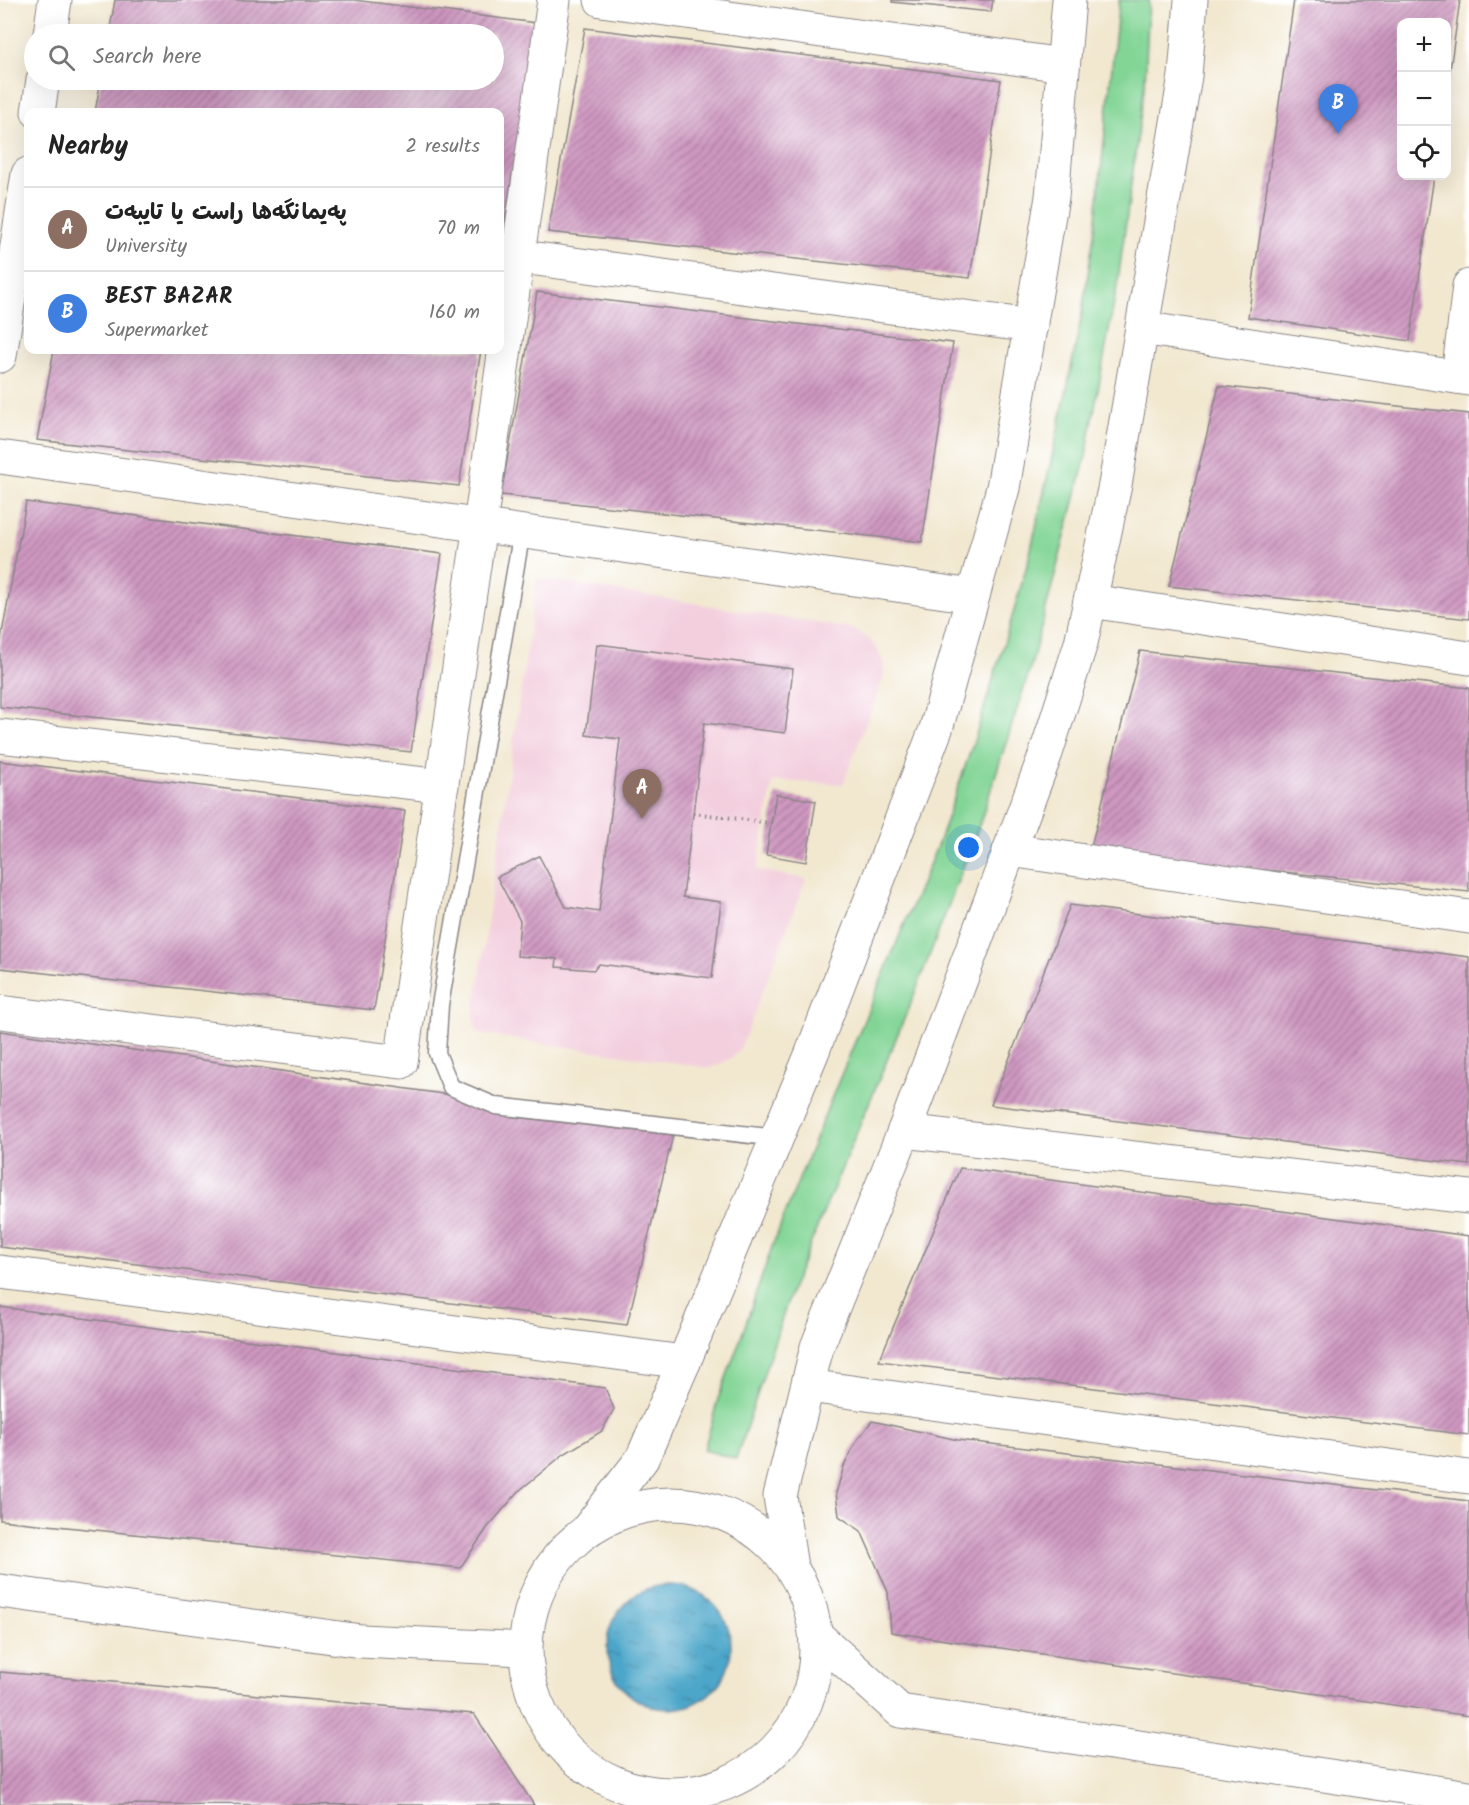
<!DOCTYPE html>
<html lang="en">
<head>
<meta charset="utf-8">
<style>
	body { margin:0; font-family:Kalam,"Playpen Sans Arabic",sans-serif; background:#f2f2f2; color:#222 }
	.controls { position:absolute; right:18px; top:18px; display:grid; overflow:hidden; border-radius:12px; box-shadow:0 6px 24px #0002 }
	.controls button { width:54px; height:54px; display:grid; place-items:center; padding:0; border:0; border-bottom:2px solid #e0e0e0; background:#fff; color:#222; font:30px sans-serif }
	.you { position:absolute; left:969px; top:848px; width:21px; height:21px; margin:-15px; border:4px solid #fff; border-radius:50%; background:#1a73e8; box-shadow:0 0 0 9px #1a73e833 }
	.badge { display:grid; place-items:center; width:39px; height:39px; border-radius:50%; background:#111827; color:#fff; font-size:20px; font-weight:700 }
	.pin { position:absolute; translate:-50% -50px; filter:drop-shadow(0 2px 3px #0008) }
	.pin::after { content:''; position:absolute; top:32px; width:21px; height:18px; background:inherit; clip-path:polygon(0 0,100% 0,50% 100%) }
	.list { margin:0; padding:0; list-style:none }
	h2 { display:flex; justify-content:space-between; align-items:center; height:78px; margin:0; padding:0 24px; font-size:26px }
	h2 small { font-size:20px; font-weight:400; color:#767676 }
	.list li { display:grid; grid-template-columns:39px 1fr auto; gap:18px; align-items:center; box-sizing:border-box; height:84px; padding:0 24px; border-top:2px solid #e0e0e0 }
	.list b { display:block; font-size:22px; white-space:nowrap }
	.list p { margin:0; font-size:20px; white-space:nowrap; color:#767676 }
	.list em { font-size:20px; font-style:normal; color:#767676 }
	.icon { flex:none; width:33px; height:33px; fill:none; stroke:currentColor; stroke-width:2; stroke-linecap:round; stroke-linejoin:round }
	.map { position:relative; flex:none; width:1469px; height:1805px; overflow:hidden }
	.search { position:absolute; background:#fff; box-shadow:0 6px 24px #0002; left:24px; top:24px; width:480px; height:66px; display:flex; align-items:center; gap:15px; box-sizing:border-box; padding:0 21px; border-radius:33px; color:#767676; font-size:22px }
	.panel { position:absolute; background:#fff; box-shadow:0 6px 24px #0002; left:24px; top:108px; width:480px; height:246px; border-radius:12px }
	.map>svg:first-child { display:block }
</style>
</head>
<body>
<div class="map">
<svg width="1469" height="1805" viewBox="0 0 1469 1805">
	<defs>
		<pattern id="water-ripples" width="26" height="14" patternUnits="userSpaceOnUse" patternTransform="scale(1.5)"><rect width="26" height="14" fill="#4ba6c9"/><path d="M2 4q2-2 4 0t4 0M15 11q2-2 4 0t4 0" fill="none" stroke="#3e87a4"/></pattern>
		<pattern id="building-hatch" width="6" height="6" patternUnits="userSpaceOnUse" patternTransform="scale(1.5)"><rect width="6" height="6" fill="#cf98c1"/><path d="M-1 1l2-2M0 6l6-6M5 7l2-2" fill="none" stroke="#a87c9e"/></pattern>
	</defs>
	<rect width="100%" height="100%" fill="#fff"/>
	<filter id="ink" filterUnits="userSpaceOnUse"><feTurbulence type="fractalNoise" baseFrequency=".0167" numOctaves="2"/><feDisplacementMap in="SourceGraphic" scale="12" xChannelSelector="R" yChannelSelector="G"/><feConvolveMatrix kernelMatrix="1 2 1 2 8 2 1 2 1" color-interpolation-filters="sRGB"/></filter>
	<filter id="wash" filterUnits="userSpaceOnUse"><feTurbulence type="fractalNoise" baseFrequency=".008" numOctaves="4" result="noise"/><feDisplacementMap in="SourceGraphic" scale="24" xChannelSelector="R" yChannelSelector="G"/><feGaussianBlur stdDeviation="1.35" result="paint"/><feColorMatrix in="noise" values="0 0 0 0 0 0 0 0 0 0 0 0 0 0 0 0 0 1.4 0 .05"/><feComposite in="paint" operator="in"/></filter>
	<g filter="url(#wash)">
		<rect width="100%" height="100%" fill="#f2e8d0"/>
		<path fill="#f3cfde" d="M 537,578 L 854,629 L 871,641 L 879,652 L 884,663 L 884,676 L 843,784 L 773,781 L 757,870 L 806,879 L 741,1047 L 733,1057 L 722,1063 L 710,1068 L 481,1034 L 476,1029 L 474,1016 Z"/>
		<path fill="#83d596" stroke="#527c68" stroke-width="1.5" d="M 1119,0 L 1149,0 L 1145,82 L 1118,281 L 1086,456 L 1031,666 L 980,823 L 917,988 L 792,1288 L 736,1459 L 704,1450 L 718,1399 L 738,1346 L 773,1244 L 834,1092 L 938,844 L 974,741 L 1013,614 L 1029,558 L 1062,412 L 1081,319 L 1095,228 Z"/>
		<circle fill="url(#water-ripples)" stroke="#366482" stroke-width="1.5" cx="669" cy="1647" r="62"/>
		<g id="blocks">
			<g fill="url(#building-hatch)">
				<path d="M 115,0 L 354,0 L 536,23 L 505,221 L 500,220 L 500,112 L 95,112 L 101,80 L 494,80 L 494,34 L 109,34 Z"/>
				<path d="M 892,0 L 993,0 L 991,12 L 892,2 Z"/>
				<path d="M 1294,0 L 1460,0 L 1448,84 L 1446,84 L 1446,22 L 1402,22 L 1402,176 L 1434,176 L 1410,341 L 1248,317 Z"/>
				<path d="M 585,28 L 1001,80 L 970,278 L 548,232 Z"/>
				<path d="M 537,292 L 953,343 L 922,542 L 501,495 Z"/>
				<path d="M 54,350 L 481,350 L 459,486 L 37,440 Z"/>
				<path d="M 1219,386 L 1469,414 L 1469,619 L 1169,586 Z"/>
				<path d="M 26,502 L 442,554 L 411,752 L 0,707 L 0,644 Z"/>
				<path d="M 597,644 L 793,669 L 785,733 L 704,723 L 683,897 L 721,902 L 712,978 L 599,964 L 594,970 L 556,967 L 557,959 L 517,956 L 520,921 L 497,877 L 539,856 L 566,907 L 599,912 L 620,739 L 586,735 Z"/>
				<path d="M 1140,651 L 1469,688 L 1469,892 L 1090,851 Z"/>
				<path d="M 0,761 L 405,811 L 374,1010 L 0,968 Z"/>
				<path d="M 776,794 L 816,801 L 806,862 L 766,855 Z"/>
				<path d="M 1070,905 L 1469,957 L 1469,1165 L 991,1105 Z"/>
				<path d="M 0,1031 L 675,1127 L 627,1325 L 0,1247 Z"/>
				<path d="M 960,1168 L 1469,1236 L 1469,1435 L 879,1361 Z"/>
				<path d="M 0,1307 L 605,1388 L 614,1409 L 602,1431 L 564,1454 L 520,1490 L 488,1527 L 460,1568 L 0,1520 Z"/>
				<path d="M 872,1421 L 958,1440 L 1469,1501 L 1469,1716 L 891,1632 L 888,1592 L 861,1531 L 839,1516 L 836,1493 L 844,1466 L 857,1440 Z"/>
				<path d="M 0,1672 L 474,1714 L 534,1805 L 0,1804 Z"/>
			</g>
		</g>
	</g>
	<g filter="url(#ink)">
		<use href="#blocks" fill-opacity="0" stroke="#8a8586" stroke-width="1.5"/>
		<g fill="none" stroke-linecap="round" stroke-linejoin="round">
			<g stroke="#8a8586" stroke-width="19">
				<path id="lane" d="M 522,531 L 440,1005 L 437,1053 L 451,1087 L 496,1106 L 777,1138"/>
			</g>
			<g stroke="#8a8586" stroke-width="35">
				<g id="street">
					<path d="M 601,0 L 1063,65"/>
					<path d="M 50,34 L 55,0"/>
					<path d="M 38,112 L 43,80"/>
					<path d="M 500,254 L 1031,326"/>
					<path d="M 1142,328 L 1469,379"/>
					<path d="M 0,356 L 28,174"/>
					<path d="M 1458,377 L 1469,286"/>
					<path d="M 0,457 L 973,596"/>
					<path d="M 1090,601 L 1469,658"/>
					<path d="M 0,736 L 442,786"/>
					<path d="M 1010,850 L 1469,917"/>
					<path d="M 0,1012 L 401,1062 L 480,525 L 554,0"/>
					<path d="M 904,1131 L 1469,1197"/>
					<path d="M 0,1272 L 684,1362"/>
					<path d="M 808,1386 L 1469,1477"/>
					<circle cx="671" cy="1649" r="145"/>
					<path d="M 587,1530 L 642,1459 L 684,1362 L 812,1053 L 936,729 L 1003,488 L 1052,197 L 1069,0"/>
					<path d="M 791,1567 L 780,1496 L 817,1347 L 904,1131 L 1046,753 L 1081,643 L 1115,485 L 1185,76 L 1191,0"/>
					<path d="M 0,1591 L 361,1641 L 525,1649"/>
					<path d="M 816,1635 L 900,1711 L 1469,1797"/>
				</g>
			</g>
			<path stroke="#8a8586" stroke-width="4" stroke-dasharray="1.5 4.5" stroke-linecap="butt" d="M 693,813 L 771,823"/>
			<use href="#lane" stroke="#fff" stroke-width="16"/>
			<use href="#street" stroke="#fff" stroke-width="33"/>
		</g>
	</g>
</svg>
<div class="controls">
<button>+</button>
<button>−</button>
<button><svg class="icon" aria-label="locate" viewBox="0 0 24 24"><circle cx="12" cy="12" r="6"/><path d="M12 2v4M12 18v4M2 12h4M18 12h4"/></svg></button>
</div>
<div class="you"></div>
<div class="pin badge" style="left:642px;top:819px;background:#8d6e63">A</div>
<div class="pin badge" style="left:1338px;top:134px;background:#3f7fe0">B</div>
<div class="search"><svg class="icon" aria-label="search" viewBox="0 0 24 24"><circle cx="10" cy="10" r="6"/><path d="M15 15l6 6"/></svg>Search here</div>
<section class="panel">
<h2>Nearby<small>2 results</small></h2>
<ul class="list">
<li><span class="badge" style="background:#8d6e63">A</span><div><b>پەیمانگەها راست یا تایبەت</b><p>University</p></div><em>70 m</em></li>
<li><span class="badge" style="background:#3f7fe0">B</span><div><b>BEST BAZAR</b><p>Supermarket</p></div><em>160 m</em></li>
</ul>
</section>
</div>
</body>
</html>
